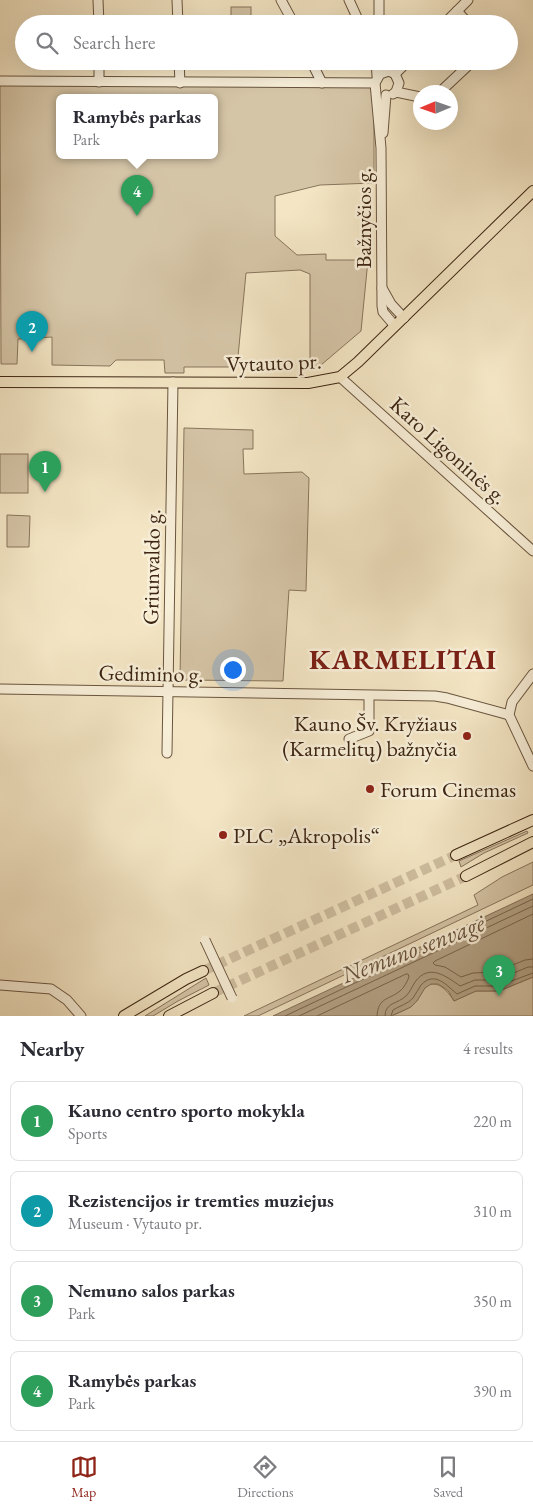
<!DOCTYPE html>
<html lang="en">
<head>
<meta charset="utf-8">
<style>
	body { margin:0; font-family:"EB Garamond",serif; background:#f2f2f3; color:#2b2b33 }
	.compass { position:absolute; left:413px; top:85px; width:45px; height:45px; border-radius:50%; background:#fff; box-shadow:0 5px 20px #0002; rotate:268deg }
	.you { position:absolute; left:232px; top:669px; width:18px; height:18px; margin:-12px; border:4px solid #fff; border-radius:50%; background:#1a73e8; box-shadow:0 0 0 8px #1a73e833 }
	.badge { display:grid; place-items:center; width:32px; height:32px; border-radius:50%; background:#8f2418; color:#fff; font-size:16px; font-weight:700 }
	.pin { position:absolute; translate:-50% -41px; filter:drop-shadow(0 1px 2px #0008) }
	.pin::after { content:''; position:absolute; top:26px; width:18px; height:15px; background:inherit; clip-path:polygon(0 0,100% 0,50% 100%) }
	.popup { position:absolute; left:56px; top:94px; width:162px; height:65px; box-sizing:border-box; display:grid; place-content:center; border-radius:8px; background:#fff; filter:drop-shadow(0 1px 4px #0005); font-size:16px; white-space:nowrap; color:#7c7c81 }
	.popup b { font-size:19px; color:#2b2b33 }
	.popup::after { content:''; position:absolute; left:50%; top:100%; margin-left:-10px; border:10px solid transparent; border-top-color:#fff }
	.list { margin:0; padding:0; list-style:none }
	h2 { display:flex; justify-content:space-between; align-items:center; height:65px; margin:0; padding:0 20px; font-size:21px }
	h2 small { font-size:16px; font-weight:400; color:#7c7c81 }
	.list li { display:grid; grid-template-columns:32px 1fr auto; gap:15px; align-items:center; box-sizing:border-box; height:80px; margin:0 10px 10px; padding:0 10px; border:1px solid #e1e1e2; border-radius:8px }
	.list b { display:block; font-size:19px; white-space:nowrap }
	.list p { margin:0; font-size:16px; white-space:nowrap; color:#7c7c81 }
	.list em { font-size:16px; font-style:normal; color:#7c7c81 }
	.icon { flex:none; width:28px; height:28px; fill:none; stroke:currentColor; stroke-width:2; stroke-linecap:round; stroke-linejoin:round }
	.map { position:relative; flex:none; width:533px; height:1016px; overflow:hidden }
	.search { position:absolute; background:#fff; box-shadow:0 5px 20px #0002; left:15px; right:15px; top:15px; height:55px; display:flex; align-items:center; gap:12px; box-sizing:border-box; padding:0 18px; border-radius:28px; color:#7c7c81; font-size:19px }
	.sheet { height:425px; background:#fff }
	nav { display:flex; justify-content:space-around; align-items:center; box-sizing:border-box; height:70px; border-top:1px solid #e1e1e2; background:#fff; font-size:14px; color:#7c7c81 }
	nav a { display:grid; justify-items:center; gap:2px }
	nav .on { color:#8f2418 }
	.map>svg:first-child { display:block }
</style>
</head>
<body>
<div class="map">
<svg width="533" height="1016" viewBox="0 0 533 1016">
	<rect width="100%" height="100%" fill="#f4e6c5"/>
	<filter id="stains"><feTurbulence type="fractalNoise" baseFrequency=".004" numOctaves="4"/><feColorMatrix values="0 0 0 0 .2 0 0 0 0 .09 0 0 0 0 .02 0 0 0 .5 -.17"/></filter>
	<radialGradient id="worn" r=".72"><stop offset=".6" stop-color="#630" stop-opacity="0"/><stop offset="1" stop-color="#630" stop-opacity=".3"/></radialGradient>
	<g fill="#d5c5a7" stroke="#88755c" fill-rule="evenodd">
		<rect x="231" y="7" width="20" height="17"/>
		<path d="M 0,85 L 371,87 L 374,90 L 374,183 L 320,185 L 275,196 L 275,236 L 297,255 L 326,254 L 326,260 L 368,260 L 361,331 L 321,365 L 310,368 L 310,274 L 300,270 L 246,273 L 237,367 L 184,367 L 184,373 L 165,373 L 164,360 L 116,360 L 110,366 L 52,365 L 52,337 L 18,339 L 17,364 L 1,364 ZM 59,97 L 214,97 L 214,155 L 59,155 Z"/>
		<path d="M 184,428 L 253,430 L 253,449 L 243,449 L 244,474 L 302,472 L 309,478 L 306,591 L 289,590 L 283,681 L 180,680 Z"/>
		<rect x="0" y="454" width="28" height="39"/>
		<path d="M 7,515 L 30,516 L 29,547 L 7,547 Z"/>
		<path d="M 527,831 L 528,833 L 484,853 L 461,867 L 459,861 Z"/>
		<path d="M 533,862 L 533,885 L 258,1016 L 244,1016 L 478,905 L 474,895 L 502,877 Z"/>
		<path d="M 533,977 L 533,1016 L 391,1016 C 398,1013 407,1010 413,1005 C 418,1001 420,995 424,989 C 435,976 448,991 454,1001 L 476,991 L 499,991 Z"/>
		<path d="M 206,978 L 209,985 L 178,1001 L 153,1016 L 145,1016 Z"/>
	</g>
	<path fill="#b5a488" stroke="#857159" d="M 533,894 L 533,977 L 499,991 L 476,991 L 454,1001 L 449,992 L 443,987 L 438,984 L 431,984 L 425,988 L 417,1001 L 411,1007 L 391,1016 L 273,1016 Z"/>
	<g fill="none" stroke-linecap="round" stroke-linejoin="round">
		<g stroke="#78644d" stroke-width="1">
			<path d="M 533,914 L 435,961 L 433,963 L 435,965 L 445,967 L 461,977 L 473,973 L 495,972 L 525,960 L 533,959"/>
			<path d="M 285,1016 L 533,899"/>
			<path d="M 299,1016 L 533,906"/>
			<path d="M 317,1016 L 406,974 L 408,974 L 409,977 C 407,982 404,988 400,991 C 389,1000 378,997 377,1016"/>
			<path d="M 385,1016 C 385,1002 398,1004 406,996 C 410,992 412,987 415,982 C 429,963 446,976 460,986 L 475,980 L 497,980 L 528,967 L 533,967"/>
			<path d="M 391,1016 L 393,1010 C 399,1006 408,1004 413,998 C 416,994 418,989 421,985 C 435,970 447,986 457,994 L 475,986 L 498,986 L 533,973"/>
		</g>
		<g stroke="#cfbfa1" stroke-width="10" stroke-dasharray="10 5" stroke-linecap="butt">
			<path d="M 203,971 L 456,855"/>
			<path d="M 213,993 L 466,876"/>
		</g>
		<g stroke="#6a553f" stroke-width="11">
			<g id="minor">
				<path d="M 98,0 L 99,24"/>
				<path d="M 177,0 L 178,24"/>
				<path d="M 281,0 L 294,24"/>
				<path d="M 349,0 L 360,24"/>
				<path d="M 457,11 L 469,24"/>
				<path d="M 379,24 L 379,0"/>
				<path d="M 444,24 L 468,0"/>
				<path d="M 99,61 L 99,82"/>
				<path d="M 179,61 L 180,83"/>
				<path d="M 311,61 L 322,83"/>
				<path d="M 376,61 L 377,76"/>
				<path d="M 385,61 L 386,71"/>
				<path d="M 395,74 L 408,61"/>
				<path d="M 0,81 L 375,83"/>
				<path d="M 440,92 L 473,61"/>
				<path d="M 393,94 L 396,92 L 420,97"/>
				<path d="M 383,133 L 386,95"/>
				<path d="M 382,288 L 391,304 L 404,318"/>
				<path d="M 395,326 L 383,312 L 382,306 L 381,148 L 375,83 L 380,74 L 389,71 L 395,74 L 399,83 L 396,92"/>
				<path d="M 340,377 L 533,551"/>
				<path d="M 533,674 L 512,702 L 509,715 L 533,766"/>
				<path d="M 0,689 L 435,696 L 447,698 L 509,715"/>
				<path d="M 349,739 L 369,731 L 369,696"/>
				<path d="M 167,753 L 173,382"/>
				<path d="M 0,985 L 51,989 L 67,1000 L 81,1016"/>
			</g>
		</g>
		<g stroke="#3c2512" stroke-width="12">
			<g id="major">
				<path d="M 0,382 L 308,383 L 340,377 L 358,362 L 533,191"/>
				<path d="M 456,855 L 533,820"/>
				<path d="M 466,876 L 533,842"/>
				<path d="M 124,1016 L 186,979 L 203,971"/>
				<path d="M 169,1016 L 213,993"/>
			</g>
		</g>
		<use href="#minor" stroke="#f8efd9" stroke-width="9"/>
		<use href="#major" stroke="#f4e6c5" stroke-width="10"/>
		<g stroke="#6a553f" stroke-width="11" stroke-linecap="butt">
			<path id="minor-bridge" d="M 205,940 L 232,998"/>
		</g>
		<use href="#minor-bridge" stroke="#f8efd9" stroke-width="9"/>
	</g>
	<g fill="#8f2418" stroke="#f8efd9" stroke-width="2">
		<circle cx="467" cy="736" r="5"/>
		<circle cx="370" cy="789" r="5"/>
		<circle cx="223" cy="835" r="5"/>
	</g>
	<g text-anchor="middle" stroke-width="5" stroke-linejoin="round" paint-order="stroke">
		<g font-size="22" fill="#3c2512" stroke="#f8efd9">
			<text transform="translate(363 218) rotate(-90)" y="8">Bažnyčios g.</text>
			<text transform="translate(274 362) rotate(-2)" y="8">Vytauto pr.</text>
			<text transform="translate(449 450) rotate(42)" y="8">Karo Ligoninės g.</text>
			<text transform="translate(151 567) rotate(-89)" y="8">Griunvaldo g.</text>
			<text transform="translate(151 673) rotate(1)" y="8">Gedimino g.</text>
		</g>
		<g font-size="22" fill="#3c2512" stroke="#f8efd9" text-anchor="start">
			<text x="457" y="731" text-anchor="end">Kauno Šv. Kryžiaus<tspan x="457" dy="25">(Karmelitų) bažnyčia</tspan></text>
			<text x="380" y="797">Forum Cinemas</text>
			<text x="233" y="843">PLC „Akropolis“</text>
		</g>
		<g font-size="24" font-style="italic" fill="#66513b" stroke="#f8efd9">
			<text transform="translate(413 949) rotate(-21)" y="8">Nemuno senvagė</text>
		</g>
		<g font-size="28" font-weight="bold" letter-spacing="1" fill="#7a1f14" stroke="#f8efd9">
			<text x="403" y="669">KARMELITAI</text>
		</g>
	</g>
	<rect width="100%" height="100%" filter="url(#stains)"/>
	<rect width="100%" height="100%" fill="url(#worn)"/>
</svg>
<svg class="compass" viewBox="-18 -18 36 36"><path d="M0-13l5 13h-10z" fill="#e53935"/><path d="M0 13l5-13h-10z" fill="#7c7c81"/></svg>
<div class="you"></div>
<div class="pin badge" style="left:45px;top:492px;background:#2e9e5b">1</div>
<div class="pin badge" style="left:32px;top:352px;background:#0f9aa8">2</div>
<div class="pin badge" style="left:499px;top:996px;background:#2e9e5b">3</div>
<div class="pin badge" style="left:137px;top:216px;background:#2e9e5b">4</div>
<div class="popup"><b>Ramybės parkas</b>Park</div>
<div class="search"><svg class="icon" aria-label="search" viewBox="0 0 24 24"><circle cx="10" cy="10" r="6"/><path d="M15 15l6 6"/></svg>Search here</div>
</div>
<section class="sheet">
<h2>Nearby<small>4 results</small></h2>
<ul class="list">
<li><span class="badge" style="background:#2e9e5b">1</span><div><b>Kauno centro sporto mokykla</b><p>Sports</p></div><em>220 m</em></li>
<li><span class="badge" style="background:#0f9aa8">2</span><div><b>Rezistencijos ir tremties muziejus</b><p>Museum · Vytauto pr.</p></div><em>310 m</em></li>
<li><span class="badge" style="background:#2e9e5b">3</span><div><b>Nemuno salos parkas</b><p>Park</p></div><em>350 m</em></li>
<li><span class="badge" style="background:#2e9e5b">4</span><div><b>Ramybės parkas</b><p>Park</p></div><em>390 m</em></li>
</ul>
</section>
<nav>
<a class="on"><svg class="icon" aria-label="map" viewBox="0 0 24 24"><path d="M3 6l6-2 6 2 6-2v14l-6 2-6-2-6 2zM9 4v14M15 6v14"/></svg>Map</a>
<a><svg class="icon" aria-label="directions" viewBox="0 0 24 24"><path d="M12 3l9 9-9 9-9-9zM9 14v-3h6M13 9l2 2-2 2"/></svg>Directions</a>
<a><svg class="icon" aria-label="saved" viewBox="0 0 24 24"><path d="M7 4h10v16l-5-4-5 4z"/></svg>Saved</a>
</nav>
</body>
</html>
